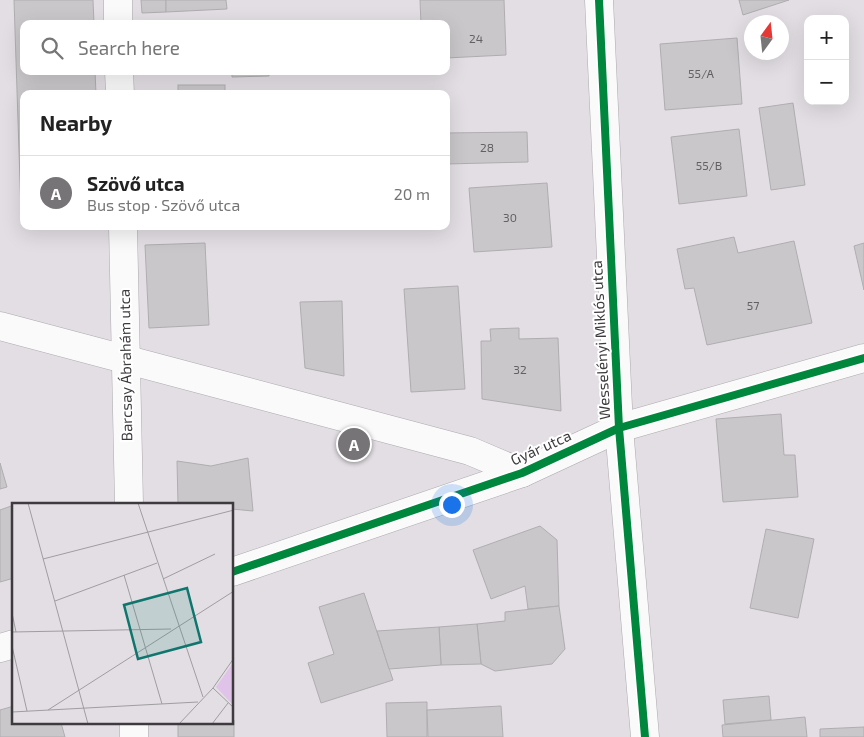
<!DOCTYPE html>
<html lang="en">
<head>
<meta charset="utf-8">
<style>
	body { margin:0; font-family:"Exo 2",sans-serif; background:#f2f2f2; color:#222 }
	.controls { position:absolute; right:15px; top:15px; display:grid; overflow:hidden; border-radius:10px; box-shadow:0 5px 20px #0002 }
	.controls button { width:45px; height:45px; display:grid; place-items:center; padding:0; border:0; border-bottom:1px solid #e0e0e0; background:#fff; color:#222; font:25px sans-serif }
	.compass { position:absolute; left:744px; top:15px; width:45px; height:45px; border-radius:50%; background:#fff; box-shadow:0 5px 20px #0002; rotate:15deg }
	.you { position:absolute; left:451px; top:504px; width:18px; height:18px; margin:-12px; border:4px solid #fff; border-radius:50%; background:#1a73e8; box-shadow:0 0 0 8px #1a73e833 }
	.badge { display:grid; place-items:center; width:32px; height:32px; border-radius:50%; background:#777478; color:#fff; font-size:16px; font-weight:700 }
	.pin { position:absolute; translate:-50% -50%; border:2px solid #fff; box-shadow:0 1px 5px #0006 }
	.list { margin:0; padding:0; list-style:none }
	h2 { display:flex; justify-content:space-between; align-items:center; height:65px; margin:0; padding:0 20px; font-size:21px }
	h2 small { font-size:16px; font-weight:400; color:#767676 }
	.list li { display:grid; grid-template-columns:32px 1fr auto; gap:15px; align-items:center; box-sizing:border-box; height:75px; padding:0 20px; border-top:1px solid #e0e0e0 }
	.list b { display:block; font-size:19px; white-space:nowrap }
	.list p { margin:0; font-size:16px; white-space:nowrap; color:#767676 }
	.list em { font-size:16px; font-style:normal; color:#767676 }
	.icon { flex:none; width:28px; height:28px; fill:none; stroke:currentColor; stroke-width:2; stroke-linecap:round; stroke-linejoin:round }
	.map { position:relative; flex:none; width:864px; height:737px; overflow:hidden }
	.search { position:absolute; background:#fff; box-shadow:0 5px 20px #0002; left:20px; top:20px; width:430px; height:55px; display:flex; align-items:center; gap:12px; box-sizing:border-box; padding:0 18px; border-radius:10px; color:#767676; font-size:19px }
	.panel { position:absolute; background:#fff; box-shadow:0 5px 20px #0002; left:20px; top:90px; width:430px; height:140px; border-radius:10px }
	.map>svg:first-child { display:block }
</style>
</head>
<body>
<div class="map">
<svg width="864" height="737" viewBox="0 0 864 737">
	<rect width="100%" height="100%" fill="#e2dee3"/>
	<g fill="#cac7cb" stroke="#b0adb1">
		<path d="M 14,0 L 93,0 L 94,24 L 24,24 L 24,71 L 95,71 L 96,94 L 24,94 L 24,211 L 21,211 Z"/>
		<path d="M 141,0 L 166,0 L 166,12 L 142,13 Z"/>
		<path d="M 166,0 L 226,0 L 227,9 L 166,12 Z"/>
		<path d="M 420,0 L 504,0 L 506,55 L 446,58 L 446,24 L 421,24 Z"/>
		<path d="M 739,0 L 789,0 L 743,15 Z"/>
		<path d="M 737,38 L 742,104 L 665,110 L 660,44 Z"/>
		<path d="M 232,71 L 269,71 L 269,76 L 232,77 Z"/>
		<rect x="178" y="85" width="47" height="9"/>
		<path d="M 793,103 L 805,185 L 771,190 L 759,108 Z"/>
		<path d="M 739,129 L 747,196 L 679,204 L 671,137 Z"/>
		<path d="M 527,132 L 528,162 L 446,164 L 446,133 Z"/>
		<path d="M 547,183 L 552,247 L 474,252 L 469,188 Z"/>
		<path d="M 734,237 L 738,253 L 794,241 L 812,323 L 707,345 L 694,288 L 685,289 L 677,249 Z"/>
		<path d="M 205,243 L 209,325 L 149,328 L 145,245 Z"/>
		<path d="M 864,243 L 864,290 L 854,246 Z"/>
		<path d="M 458,286 L 465,389 L 411,392 L 404,289 Z"/>
		<path d="M 342,301 L 344,376 L 305,368 L 300,302 Z"/>
		<path d="M 519,328 L 519,339 L 558,338 L 561,411 L 482,399 L 481,341 L 491,341 L 490,329 Z"/>
		<path d="M 781,414 L 784,455 L 795,455 L 798,497 L 723,502 L 716,419 Z"/>
		<path d="M 248,458 L 253,511 L 232,509 L 232,504 L 178,504 L 177,461 L 211,466 Z"/>
		<path d="M 0,463 L 7,487 L 0,489 Z"/>
		<path d="M 14,505 L 14,578 L 0,582 L 0,510 Z"/>
		<path d="M 540,526 L 557,540 L 559,606 L 528,609 L 525,586 L 491,599 L 473,550 Z"/>
		<path d="M 766,529 L 814,539 L 798,618 L 750,608 Z"/>
		<path d="M 364,593 L 393,680 L 321,703 L 308,663 L 334,654 L 319,607 Z"/>
		<path d="M 559,606 L 565,649 L 552,664 L 495,671 L 481,664 L 477,624 L 505,621 L 505,612 Z"/>
		<path d="M 477,624 L 481,664 L 441,665 L 439,627 Z"/>
		<path d="M 439,627 L 441,665 L 389,669 L 377,631 Z"/>
		<path d="M 769,696 L 771,720 L 725,724 L 723,700 Z"/>
		<path d="M 427,702 L 427,737 L 387,737 L 386,703 Z"/>
		<path d="M 14,706 L 14,723 L 61,723 L 65,737 L 0,737 L 0,710 Z"/>
		<path d="M 501,706 L 503,737 L 428,737 L 427,710 Z"/>
		<path d="M 805,717 L 807,737 L 723,737 L 722,725 Z"/>
		<path d="M 232,720 L 234,720 L 234,737 L 178,737 L 178,723 L 232,723 Z"/>
		<path d="M 864,727 L 864,737 L 820,737 L 820,729 Z"/>
	</g>
	<g fill="none" stroke-linecap="round" stroke-linejoin="round">
		<g stroke="#aca9ad" stroke-width="29">
			<g id="minor">
				<path d="M 118,0 L 118,24"/>
				<path d="M 599,0 L 619,428 L 645,737"/>
				<path d="M 119,71 L 120,94"/>
				<path d="M 123,226 L 129,504"/>
				<path d="M 0,326 L 470,451 L 522,473"/>
				<path d="M 232,572 L 522,473 L 619,428 L 864,358"/>
				<path d="M 0,648 L 14,644"/>
				<path d="M 134,723 L 134,737"/>
			</g>
		</g>
		<use href="#minor" stroke="#fbfafb" stroke-width="28"/>
		<g stroke="#fff" stroke-width="11">
			<g id="cycleway">
				<path d="M 599,0 L 619,428 L 645,737"/>
				<path d="M 232,572 L 522,473 L 619,428 L 864,358"/>
			</g>
		</g>
		<use href="#cycleway" stroke="#00873e" stroke-width="8"/>
	</g>
	<g text-anchor="middle" stroke-width="4" stroke-linejoin="round" paint-order="stroke">
		<g font-size="12" fill="#636064">
			<text x="476" y="43">24</text>
			<text x="701" y="78">55/A</text>
			<text x="487" y="152">28</text>
			<text x="709" y="170">55/B</text>
			<text x="510" y="222">30</text>
			<text x="753" y="310">57</text>
			<text x="520" y="374">32</text>
		</g>
		<g font-size="15" fill="#3e3b3e" stroke="#fff">
			<text transform="translate(601 340) rotate(-93)" y="5">Wesselényi Miklós utca</text>
			<text transform="translate(126 365) rotate(-91)" y="5">Barcsay Ábrahám utca</text>
			<text transform="translate(541 448) rotate(-24)" y="5">Gyár utca</text>
		</g>
	</g>
	<g transform="translate(12 503)">
		<rect width="221" height="221" fill="#e2dee3"/>
		<path d="M 221,160 L 221,202 L 204,184 Z" fill="#e0c3e8"/>
		<path fill="none" stroke="#a09da1" stroke-width="1" d="M 16,0 L 76,221M 126,0 L 191,194M 31,56 L 222,7M 112,72 L 150,201M 151,76 L 203,51M 43,98 L 145,60M 0,110 L 4,129M 0,129 L 159,126M 0,143 L 15,208M 201,185 L 222,205M 36,207 L 222,88M 0,209 L 186,199M 167,221 L 201,185 L 222,155M 200,221 L 216,200"/>
		<path fill="#0f766e" fill-opacity="0.15" stroke="#0f766e" stroke-width="2.5" d="M 175,85 L 189,139 L 126,156 L 112,102 Z"/>
		<rect width="221" height="221" fill="none" stroke="#3e3b3e" stroke-width="2.5"/>
	</g>
</svg>
<div class="controls">
<button>+</button>
<button>−</button>
</div>
<svg class="compass" viewBox="-18 -18 36 36"><path d="M0-13l5 13h-10z" fill="#e53935"/><path d="M0 13l5-13h-10z" fill="#767676"/></svg>
<div class="you"></div>
<div class="pin badge" style="left:354px;top:444px">A</div>
<div class="search"><svg class="icon" aria-label="search" viewBox="0 0 24 24"><circle cx="10" cy="10" r="6"/><path d="M15 15l6 6"/></svg>Search here</div>
<section class="panel">
<h2>Nearby<small></small></h2>
<ul class="list">
<li><span class="badge">A</span><div><b>Szövő utca</b><p>Bus stop · Szövő utca</p></div><em>20 m</em></li>
</ul>
</section>
</div>
</body>
</html>
